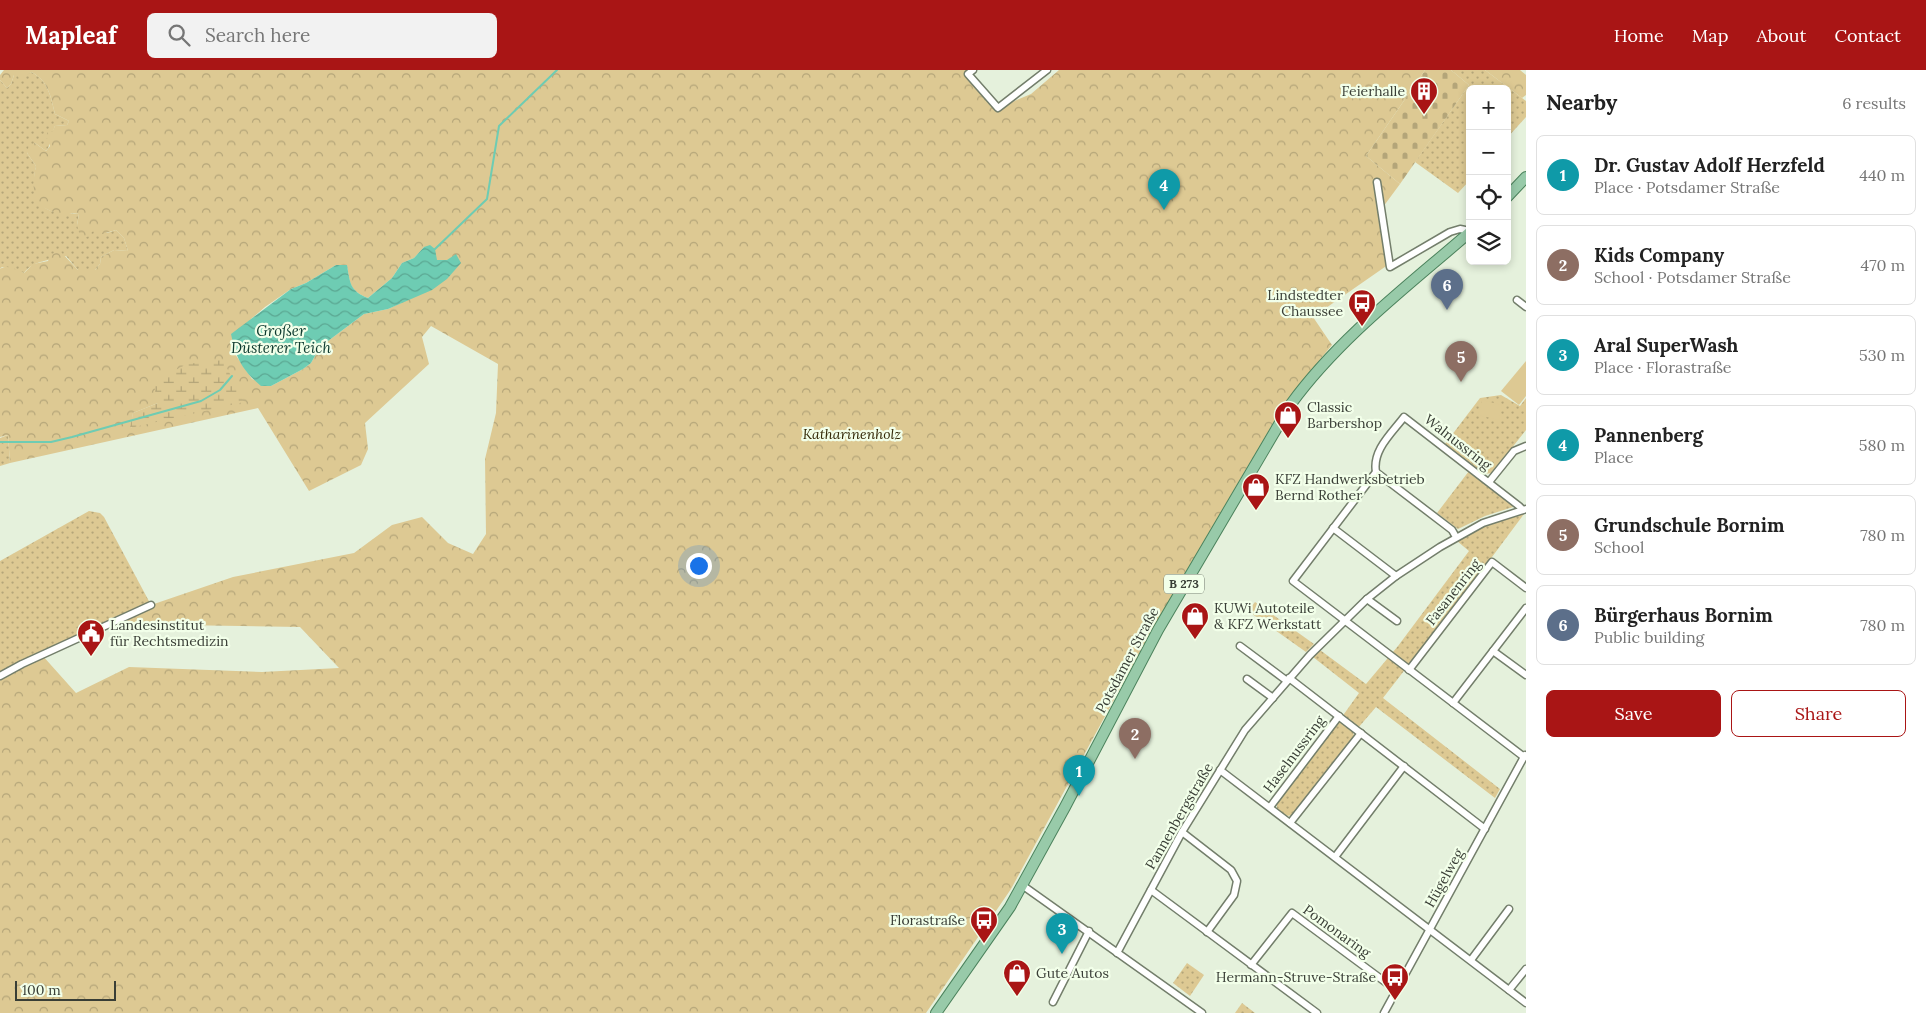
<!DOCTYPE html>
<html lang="en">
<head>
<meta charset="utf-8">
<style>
	body { margin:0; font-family:Lora,serif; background:#f2f2f2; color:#222 }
	.controls { position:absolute; right:15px; top:15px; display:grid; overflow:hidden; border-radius:8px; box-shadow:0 2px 8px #0003 }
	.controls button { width:45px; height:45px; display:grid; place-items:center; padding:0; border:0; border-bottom:1px solid #e0e0e0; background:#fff; color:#222; font:25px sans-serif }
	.scale { position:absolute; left:15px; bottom:12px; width:101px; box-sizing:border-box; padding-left:5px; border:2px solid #393e36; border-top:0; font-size:14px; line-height:18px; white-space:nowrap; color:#393e36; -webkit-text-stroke:4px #f2ffe9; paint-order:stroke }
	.you { position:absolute; left:698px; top:495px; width:18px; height:18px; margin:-12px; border:4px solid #fff; border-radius:50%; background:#1a73e8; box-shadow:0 0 0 8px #1a73e833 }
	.badge { display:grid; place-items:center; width:32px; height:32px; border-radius:50%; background:#a91515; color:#fff; font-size:16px; font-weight:700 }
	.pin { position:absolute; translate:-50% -41px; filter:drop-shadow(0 1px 2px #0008) }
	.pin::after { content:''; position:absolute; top:26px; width:18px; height:15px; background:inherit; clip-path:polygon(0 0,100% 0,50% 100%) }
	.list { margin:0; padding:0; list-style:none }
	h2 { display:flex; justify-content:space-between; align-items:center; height:65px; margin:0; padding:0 20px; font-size:21px }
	h2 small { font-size:16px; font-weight:400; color:#767676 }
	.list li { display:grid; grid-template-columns:32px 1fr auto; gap:15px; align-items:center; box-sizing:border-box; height:80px; margin:0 10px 10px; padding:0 10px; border:1px solid #e0e0e0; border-radius:8px }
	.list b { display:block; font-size:19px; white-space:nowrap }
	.list p { margin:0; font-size:16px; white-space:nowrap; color:#767676 }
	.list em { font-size:16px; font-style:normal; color:#767676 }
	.actions { display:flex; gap:10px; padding:15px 20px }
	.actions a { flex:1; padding:11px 0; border:1px solid #a91515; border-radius:8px; text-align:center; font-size:18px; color:#a91515 }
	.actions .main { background:#a91515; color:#fff }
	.icon { flex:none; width:28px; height:28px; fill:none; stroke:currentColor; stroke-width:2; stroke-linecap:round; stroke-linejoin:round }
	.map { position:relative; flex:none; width:1526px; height:943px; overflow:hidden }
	header { display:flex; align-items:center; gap:30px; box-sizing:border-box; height:70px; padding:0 25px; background:#a91515; color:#fff }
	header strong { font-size:24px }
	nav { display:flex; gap:28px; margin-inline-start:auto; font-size:18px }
	.search { width:350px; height:45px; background:#f2f2f2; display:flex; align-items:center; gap:12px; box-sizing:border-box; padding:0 18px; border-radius:8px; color:#767676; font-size:19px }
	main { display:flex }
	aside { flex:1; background:#fff }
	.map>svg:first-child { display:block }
</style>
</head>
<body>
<header>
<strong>Mapleaf</strong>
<div class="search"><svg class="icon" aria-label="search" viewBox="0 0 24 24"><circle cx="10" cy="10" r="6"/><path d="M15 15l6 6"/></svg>Search here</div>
<nav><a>Home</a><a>Map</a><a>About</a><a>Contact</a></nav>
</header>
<main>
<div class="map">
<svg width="1526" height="943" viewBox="0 0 1526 943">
	<defs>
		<pattern id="green-dots" width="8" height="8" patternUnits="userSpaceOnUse" patternTransform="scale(1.25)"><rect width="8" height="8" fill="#ddc993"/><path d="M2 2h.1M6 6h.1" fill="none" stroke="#b4a579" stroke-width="1.8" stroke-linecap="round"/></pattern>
		<pattern id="forest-crowns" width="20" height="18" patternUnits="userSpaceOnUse" patternTransform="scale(1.25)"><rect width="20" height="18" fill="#ddc993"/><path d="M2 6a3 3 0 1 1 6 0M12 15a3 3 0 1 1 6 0" fill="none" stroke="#b4a579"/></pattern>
		<pattern id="wetland-marsh" width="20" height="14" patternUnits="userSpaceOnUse" patternTransform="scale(1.25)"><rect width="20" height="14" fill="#ddc993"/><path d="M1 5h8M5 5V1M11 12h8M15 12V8" fill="none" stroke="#b4a579"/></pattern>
		<pattern id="cemetery-stones" width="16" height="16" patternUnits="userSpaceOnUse" patternTransform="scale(1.25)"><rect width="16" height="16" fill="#ddc993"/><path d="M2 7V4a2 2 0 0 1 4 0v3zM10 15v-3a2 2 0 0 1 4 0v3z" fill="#b4a579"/></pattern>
		<pattern id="water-waves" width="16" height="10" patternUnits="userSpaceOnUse" patternTransform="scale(1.25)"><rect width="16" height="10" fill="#6eccb3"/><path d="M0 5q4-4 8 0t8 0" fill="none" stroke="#5ba792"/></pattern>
	</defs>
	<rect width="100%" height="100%" fill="#e5f1dc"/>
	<g fill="url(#green-dots)">
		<path d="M 1451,0 L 1485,0 L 1526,31 L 1526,47 L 1507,68 L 1507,19 L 1470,19 L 1470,110 L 1458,123 L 1415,92 L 1469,15 Z"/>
		<path d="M 31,2 C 48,10 51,27 55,44 L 69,51 L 67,55 L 55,56 C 51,65 52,74 46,81 L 35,73 L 27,83 L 36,96 C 32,115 33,137 55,142 C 63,143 71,143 79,144 L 77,155 L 107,163 L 116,160 L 124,168 L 128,181 L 114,180 L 101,187 L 100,194 L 95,200 L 78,200 L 66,186 C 52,190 33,190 24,203 L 2,197 L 0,199 L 0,10 L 7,18 L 11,14 L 14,5 L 24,5 Z"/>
		<path d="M 1501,325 L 1520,336 L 1526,328 L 1526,360 L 1492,403 L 1484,404 L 1445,374 L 1480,328 Z"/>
		<path d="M 8,365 L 10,393 L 0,396 L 0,368 Z"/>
		<path d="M 1469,401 L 1512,434 L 1513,437 L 1485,446 L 1458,459 L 1437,443 Z"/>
		<path d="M 89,441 L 100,443 L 104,447 L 151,535 L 0,606 L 0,491 Z"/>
		<path d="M 1524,444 L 1492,487 L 1383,628 L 1500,719 L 1495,728 L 1376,637 L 1358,658 L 1344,647 L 1344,644 L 1359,623 L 1313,587 L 1320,580 L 1366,614 L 1398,576 L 1469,481 L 1457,471 L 1491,453 Z"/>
		<path d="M 1255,532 L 1314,574 L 1306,582 L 1248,541 Z"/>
		<path d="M 1337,653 L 1341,653 L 1353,662 L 1354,666 L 1294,745 L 1286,746 L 1277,739 L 1277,733 Z"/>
		<path d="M 1187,893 L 1204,905 L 1190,926 L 1173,913 Z"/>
		<path d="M 1242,933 L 1255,943 L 1235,943 Z"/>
	</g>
	<g fill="url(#forest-crowns)" fill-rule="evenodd">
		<path d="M 4,0 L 973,0 L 968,3 L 998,38 L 1031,24 L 1059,0 L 1425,0 L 1366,86 L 1400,114 L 1383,137 L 1392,192 L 1313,247 L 1332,275 L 1286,331 L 1153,558 L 1011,819 L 926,943 L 0,943 L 0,606 L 42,585 L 76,623 L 129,597 L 262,602 L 339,598 L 300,557 L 112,554 L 151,535 L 233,507 L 354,483 L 392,455 L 422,447 L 448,473 L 473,484 L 486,464 L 485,389 L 496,343 L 498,294 L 431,256 L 422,267 L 429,294 L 365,353 L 368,379 L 361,395 L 309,421 L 258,338 L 10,393 L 8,365 L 0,367 L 0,199 C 8,194 17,200 24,203 L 33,194 L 48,191 L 51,184 L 61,182 L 78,200 L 95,200 L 100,194 L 101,187 L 114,180 L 128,181 L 124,168 L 116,160 L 99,165 L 94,160 L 87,167 L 80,166 L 77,155 L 79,144 L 72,143 L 63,146 C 57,143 47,140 41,136 C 31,127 33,108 36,96 L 27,83 L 29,75 L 35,73 L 46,81 L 50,76 L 50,71 L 45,67 L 48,62 L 52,62 L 55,56 L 67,55 L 69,51 L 55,44 C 51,27 48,10 31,2 L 20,10 L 17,5 L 14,5 L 11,14 L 7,18 L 0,10 L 0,5 ZM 424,177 L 436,190 L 447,190 L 401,233 L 388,239 L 364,244 L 320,277 L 311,293 L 303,299 L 271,316 L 252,309 L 235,284 L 251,249 L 265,237 L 291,219 L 306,213 L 336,195 L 347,195 C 350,214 350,221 368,228 L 392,208 L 402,193 L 414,188 ZM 158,333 L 131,358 L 133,343 Z"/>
		<path d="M 1485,0 L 1520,0 L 1526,5 L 1526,25 L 1522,28 Z"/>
	</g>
	<path fill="url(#wetland-marsh)" d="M 223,290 L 244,332 L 130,358 L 133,343 L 158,333 L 153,312 L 187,294 Z"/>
	<path fill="url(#cemetery-stones)" d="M 1425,0 L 1451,0 L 1469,15 L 1400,114 L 1366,86 Z"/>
	<g fill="#ddc993">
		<path d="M 1526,291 L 1526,326 L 1519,335 L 1501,321 Z"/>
		<path d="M 1482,330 L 1502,335 L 1499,350 L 1478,345 Z"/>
	</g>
	<path fill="url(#water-waves)" d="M 430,175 L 435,179 L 437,190 L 447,190 L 456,184 L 461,193 L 447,209 L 432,220 L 388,239 L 364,244 L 320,277 L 311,293 L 303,299 L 271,316 L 261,316 C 242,300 236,288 231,264 L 291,219 L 306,213 L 336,195 L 347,195 C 350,213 350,221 368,228 L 392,208 L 402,193 L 414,188 L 424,177 Z"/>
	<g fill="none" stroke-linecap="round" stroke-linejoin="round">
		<g stroke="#6eccb3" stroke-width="2">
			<path d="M 435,179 L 487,129 L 499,56 L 557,0"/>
			<path d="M 0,372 L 51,372 L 72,367 L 201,331 L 220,320 L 232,306"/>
		</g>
		<g stroke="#737e6b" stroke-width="9">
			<g id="minor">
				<path d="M 973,0 L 968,4 L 998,38 L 1047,0"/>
				<path d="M 1377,112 L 1390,197 L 1450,162 L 1460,159 L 1470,161"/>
				<path d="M 1517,230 L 1526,237"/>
				<path d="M 1376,402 L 1293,511 L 1524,687"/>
				<path d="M 1489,412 L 1514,381 L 1526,376"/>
				<path d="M 1333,458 L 1396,506"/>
				<path d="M 1456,467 L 1452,460 L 1376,402 C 1372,380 1392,363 1404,347 L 1519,436 L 1523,440"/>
				<path d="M 1367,529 L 1397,551"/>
				<path d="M 1240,576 L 1287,611"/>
				<path d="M 1493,581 L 1526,605"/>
				<path d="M 1409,600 L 1492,492 L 1526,518"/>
				<path d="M 0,606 L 22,594 L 151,535"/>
				<path d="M 1289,608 L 1485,759"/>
				<path d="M 1247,609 L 1273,628"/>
				<path d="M 1453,633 L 1526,538"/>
				<path d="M 1220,700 L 1526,933"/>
				<path d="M 1270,737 L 1339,646"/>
				<path d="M 1290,753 L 1361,663"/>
				<path d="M 1182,762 L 1231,800 L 1237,811 L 1234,825 L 1207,862"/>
				<path d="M 1335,787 L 1404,696"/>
				<path d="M 1022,815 L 1202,943"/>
				<path d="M 1151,820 L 1317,943"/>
				<path d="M 1117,883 L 1182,762 L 1245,660 L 1310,585 L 1367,529 L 1396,506 L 1440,477 L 1483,453 L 1526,439"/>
				<path d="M 1471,890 L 1509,839"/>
				<path d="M 1251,895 L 1292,843 L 1396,920"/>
				<path d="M 1509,920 L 1526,899"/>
				<path d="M 1053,932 L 1089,861"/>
				<path d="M 1384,943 L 1525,685"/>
			</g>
		</g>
		<g stroke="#4b825c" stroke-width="12">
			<g id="primary">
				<path d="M 1507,127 L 1526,107"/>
				<path d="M 936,943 L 1010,837 L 1065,737 L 1158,560 L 1291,334 C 1339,268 1409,215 1470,162"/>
			</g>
		</g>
		<use href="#minor" stroke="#fff" stroke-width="6"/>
		<use href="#primary" stroke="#98caa9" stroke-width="10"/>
	</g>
	<defs>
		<g id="building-pin" transform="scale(1.4375)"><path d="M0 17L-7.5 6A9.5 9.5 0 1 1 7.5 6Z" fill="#a91515" stroke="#f2ffe9"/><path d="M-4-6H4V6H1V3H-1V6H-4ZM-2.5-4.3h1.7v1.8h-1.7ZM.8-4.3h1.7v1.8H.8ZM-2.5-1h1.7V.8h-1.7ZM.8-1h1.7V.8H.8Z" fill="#fff"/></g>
		<g id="bus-pin" transform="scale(1.4375)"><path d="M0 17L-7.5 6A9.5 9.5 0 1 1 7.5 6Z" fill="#a91515" stroke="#f2ffe9"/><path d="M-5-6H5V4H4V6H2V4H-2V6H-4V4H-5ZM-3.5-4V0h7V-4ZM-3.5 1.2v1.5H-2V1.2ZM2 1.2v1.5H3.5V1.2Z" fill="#fff"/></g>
		<g id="shop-pin" transform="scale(1.4375)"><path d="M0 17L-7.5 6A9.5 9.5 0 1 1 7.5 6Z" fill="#a91515" stroke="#f2ffe9"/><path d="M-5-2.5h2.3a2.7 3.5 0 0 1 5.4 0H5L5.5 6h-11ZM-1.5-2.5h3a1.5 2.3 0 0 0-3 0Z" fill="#fff"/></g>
		<g id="civic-pin" transform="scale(1.4375)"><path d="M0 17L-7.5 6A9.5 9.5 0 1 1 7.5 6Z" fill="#a91515" stroke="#f2ffe9"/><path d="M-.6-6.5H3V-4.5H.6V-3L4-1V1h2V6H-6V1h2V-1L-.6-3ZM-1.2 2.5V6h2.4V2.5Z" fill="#fff"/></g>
	</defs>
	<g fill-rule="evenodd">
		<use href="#building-pin" x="1424" y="21"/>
		<use href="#bus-pin" x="1362" y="233"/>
		<use href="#shop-pin" x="1288" y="345"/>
		<use href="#shop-pin" x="1256" y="417"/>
		<use href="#shop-pin" x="1195" y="546"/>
		<use href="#civic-pin" x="91" y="563"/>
		<use href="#bus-pin" x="984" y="850"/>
		<use href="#shop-pin" x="1017" y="903"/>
		<use href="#bus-pin" x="1395" y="907"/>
	</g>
	<g text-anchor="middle" stroke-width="4.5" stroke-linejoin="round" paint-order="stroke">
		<rect fill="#f2ffe9" stroke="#70786c" stroke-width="1" x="1164" y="504.5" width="40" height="19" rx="4"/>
		<g font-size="12" font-weight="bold" fill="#393e36">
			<text x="1184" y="518">B 273</text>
		</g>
		<g font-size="14" fill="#393e36" stroke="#f2ffe9" text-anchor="start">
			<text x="1405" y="26" text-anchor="end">Feierhalle</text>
			<text x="1343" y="230" text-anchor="end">Lindstedter<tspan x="1343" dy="16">Chaussee</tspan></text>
			<text x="1307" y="342">Classic<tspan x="1307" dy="16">Barbershop</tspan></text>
			<text x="1275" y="414">KFZ Handwerksbetrieb<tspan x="1275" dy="16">Bernd Rother</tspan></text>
			<text x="1214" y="543">KUWi Autoteile<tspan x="1214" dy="16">&amp; KFZ Werkstatt</tspan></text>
			<text x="110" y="560">Landesinstitut<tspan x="110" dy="16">für Rechtsmedizin</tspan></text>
			<text x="965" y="855" text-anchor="end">Florastraße</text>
			<text x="1036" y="908">Gute Autos</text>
			<text x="1376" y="912" text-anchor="end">Hermann-Struve-Straße</text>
		</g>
		<g font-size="14" font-style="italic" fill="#332806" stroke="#f2ffe9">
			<text x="852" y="369">Katharinenholz</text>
		</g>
		<g font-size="14" fill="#393e36" stroke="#f2ffe9">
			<text transform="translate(1458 372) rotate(38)" y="5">Walnussring</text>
			<text transform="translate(1453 522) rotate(-52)" y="5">Fasanenring</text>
			<text transform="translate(1127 590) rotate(-62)" y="5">Potsdamer Straße</text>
			<text transform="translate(1294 684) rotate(-53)" y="5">Haselnussring</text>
			<text transform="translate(1179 746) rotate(-60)" y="5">Pannenbergstraße</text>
			<text transform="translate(1444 808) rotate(-61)" y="5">Hügelweg</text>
			<text transform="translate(1337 861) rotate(36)" y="5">Pomonaring</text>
		</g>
		<g font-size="15" font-style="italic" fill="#0d3a2f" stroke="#f2ffe9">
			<text x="281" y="266">Großer<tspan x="281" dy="17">Düsterer Teich</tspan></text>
		</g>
	</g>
</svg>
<div class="controls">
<button>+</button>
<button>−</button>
<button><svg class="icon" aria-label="locate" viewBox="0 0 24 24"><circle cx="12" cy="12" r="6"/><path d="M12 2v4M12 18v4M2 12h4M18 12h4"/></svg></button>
<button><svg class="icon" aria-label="layers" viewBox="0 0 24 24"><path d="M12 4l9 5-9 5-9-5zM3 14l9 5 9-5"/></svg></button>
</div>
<div class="scale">100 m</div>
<div class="you"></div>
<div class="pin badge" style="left:1079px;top:726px;background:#0f9aa8">1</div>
<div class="pin badge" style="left:1135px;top:689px;background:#8d6e63">2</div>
<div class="pin badge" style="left:1062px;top:884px;background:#0f9aa8">3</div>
<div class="pin badge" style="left:1164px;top:140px;background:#0f9aa8">4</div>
<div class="pin badge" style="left:1461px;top:312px;background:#8d6e63">5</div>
<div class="pin badge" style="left:1447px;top:240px;background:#5c6f8a">6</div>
</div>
<aside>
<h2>Nearby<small>6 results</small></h2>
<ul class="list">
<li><span class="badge" style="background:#0f9aa8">1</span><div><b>Dr. Gustav Adolf Herzfeld</b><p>Place · Potsdamer Straße</p></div><em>440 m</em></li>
<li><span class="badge" style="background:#8d6e63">2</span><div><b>Kids Company</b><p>School · Potsdamer Straße</p></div><em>470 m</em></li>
<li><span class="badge" style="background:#0f9aa8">3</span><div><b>Aral SuperWash</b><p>Place · Florastraße</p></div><em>530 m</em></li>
<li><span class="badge" style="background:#0f9aa8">4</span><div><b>Pannenberg</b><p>Place</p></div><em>580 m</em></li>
<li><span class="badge" style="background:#8d6e63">5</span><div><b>Grundschule Bornim</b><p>School</p></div><em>780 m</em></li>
<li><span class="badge" style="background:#5c6f8a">6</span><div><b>Bürgerhaus Bornim</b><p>Public building</p></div><em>780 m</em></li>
</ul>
<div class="actions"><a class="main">Save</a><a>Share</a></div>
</aside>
</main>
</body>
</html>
